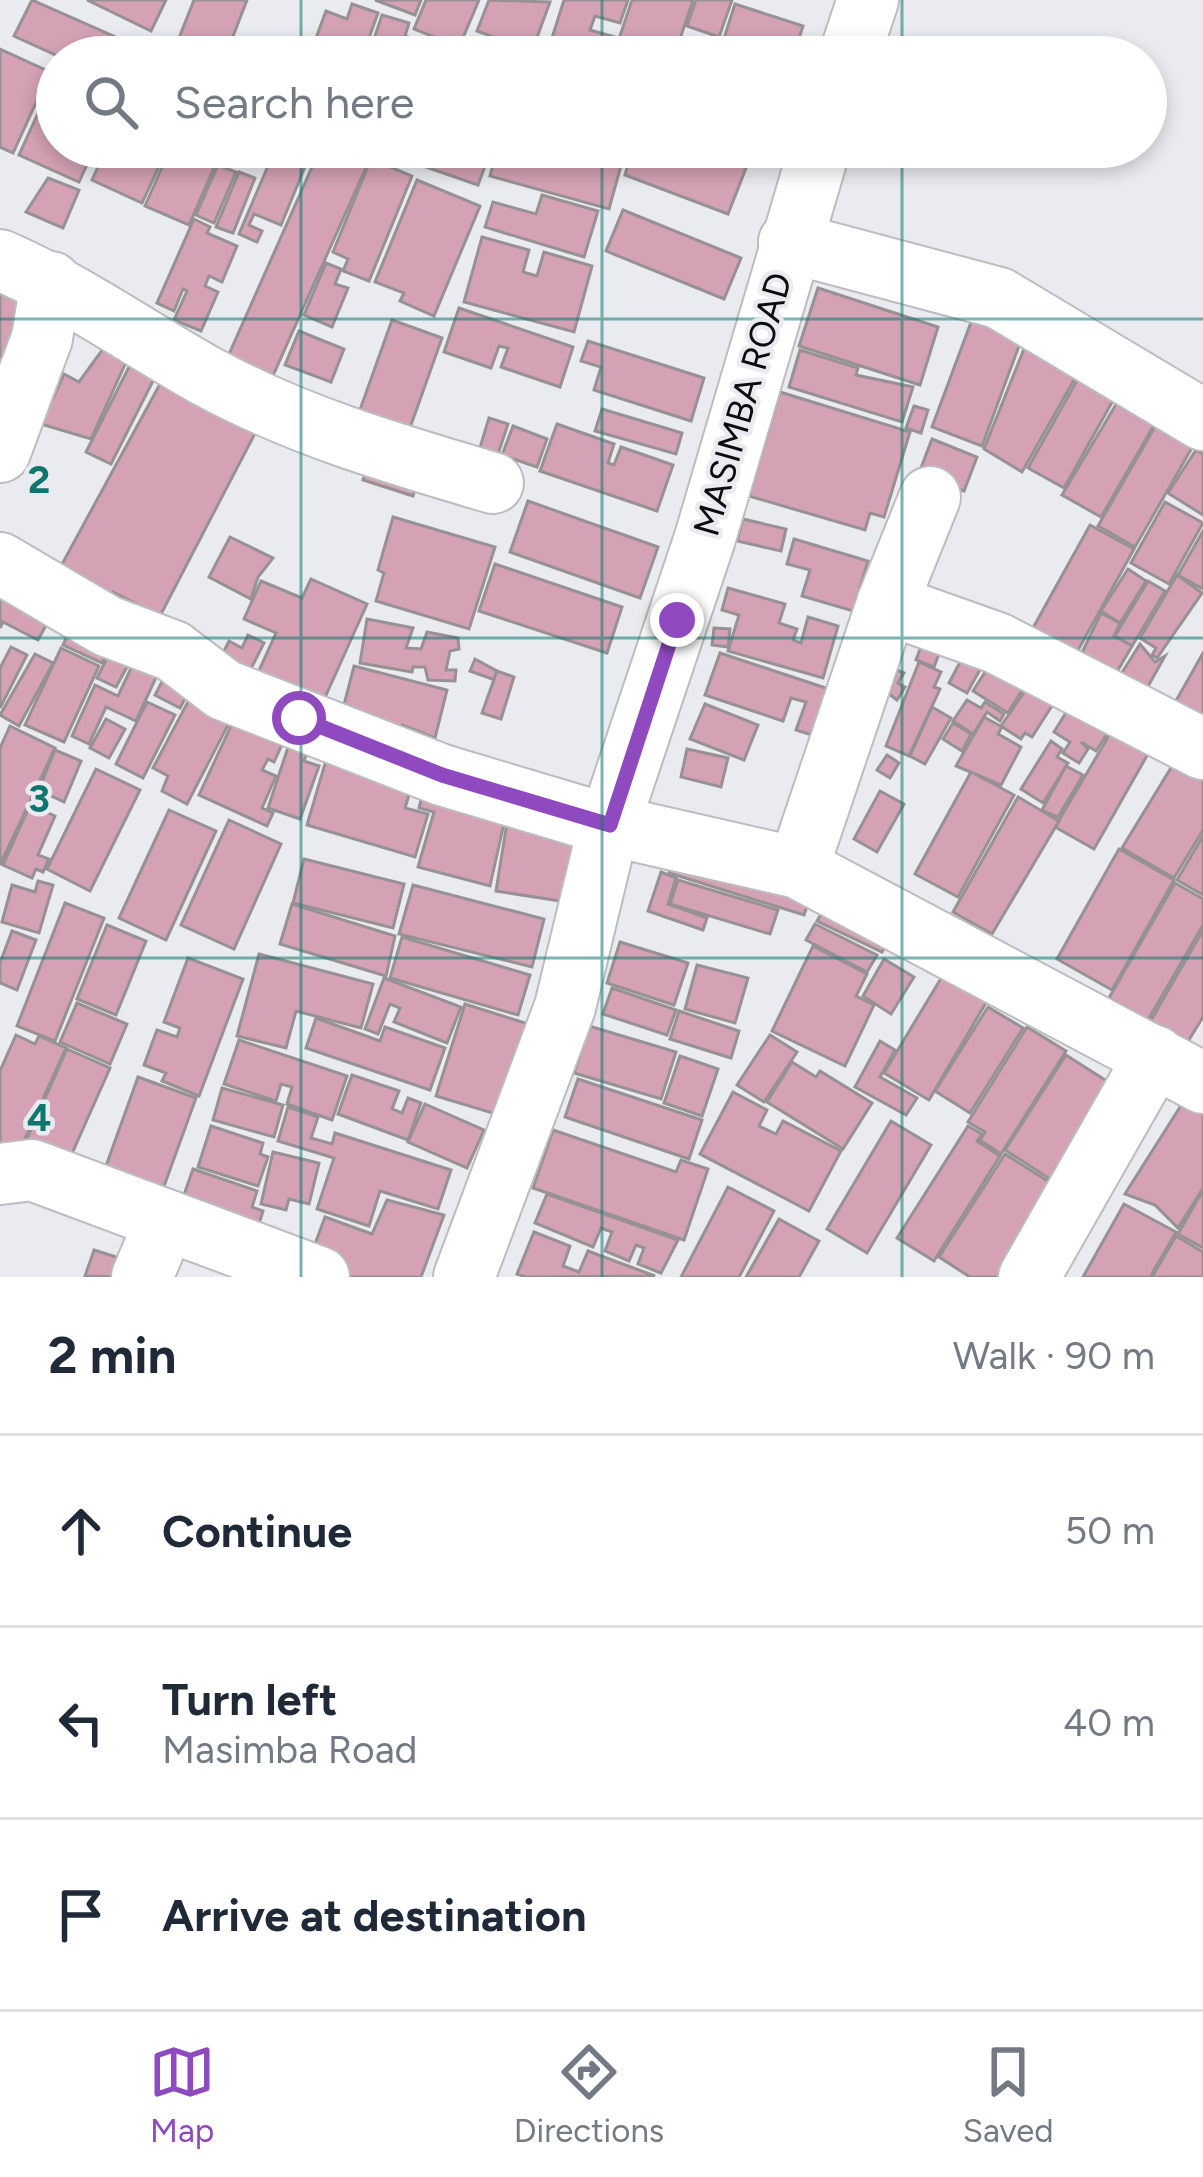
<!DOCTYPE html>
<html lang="en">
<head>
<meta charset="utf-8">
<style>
	body { margin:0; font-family:Figtree,sans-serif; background:#f2f2f3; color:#1f2937 }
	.stop { position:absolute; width:36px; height:36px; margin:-27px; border:9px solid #8e4abe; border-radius:50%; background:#fff }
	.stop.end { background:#8e4abe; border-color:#fff; box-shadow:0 3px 12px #0008 }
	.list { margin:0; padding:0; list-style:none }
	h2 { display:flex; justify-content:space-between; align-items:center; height:156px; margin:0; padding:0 48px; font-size:51px }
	h2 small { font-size:39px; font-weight:400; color:#747a83 }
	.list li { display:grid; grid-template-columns:78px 1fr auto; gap:36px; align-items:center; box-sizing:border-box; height:192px; padding:0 48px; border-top:3px solid #e0e1e3 }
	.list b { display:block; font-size:45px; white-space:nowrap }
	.list p { margin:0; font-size:39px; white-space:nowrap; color:#747a83 }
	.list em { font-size:39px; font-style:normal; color:#747a83 }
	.icon { flex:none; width:66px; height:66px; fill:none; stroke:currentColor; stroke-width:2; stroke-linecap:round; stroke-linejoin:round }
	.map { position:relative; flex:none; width:1203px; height:1277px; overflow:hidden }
	.search { position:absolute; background:#fff; box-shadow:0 6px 18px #0003; left:36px; right:36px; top:36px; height:132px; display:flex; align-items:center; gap:30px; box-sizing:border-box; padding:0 42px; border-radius:66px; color:#747a83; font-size:45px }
	.sheet { height:732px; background:#fff }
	nav { display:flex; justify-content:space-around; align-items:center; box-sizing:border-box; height:168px; border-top:3px solid #e0e1e3; background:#fff; font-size:33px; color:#747a83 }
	nav a { display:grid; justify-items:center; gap:6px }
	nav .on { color:#8e4abe }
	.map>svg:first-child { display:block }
</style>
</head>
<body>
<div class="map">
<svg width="1203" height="1277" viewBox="0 0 1203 1277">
	<rect width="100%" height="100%" fill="#eaebf0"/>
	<g fill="#d4a2b4" stroke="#979193" stroke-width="3">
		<path d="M 32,0 L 129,43 L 122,57 L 82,57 L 86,51 L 77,47 L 72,57 L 60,57 L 14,36 Z"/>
		<path d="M 87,0 L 166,0 L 151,31 Z"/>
		<path d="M 194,0 L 247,0 L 225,57 L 177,43 Z"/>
		<path d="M 375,0 L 421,0 L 415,15 Z"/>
		<path d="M 426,0 L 479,0 L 459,47 L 414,29 Z"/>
		<path d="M 489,0 L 550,2 L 532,51 L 477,31 Z"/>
		<path d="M 564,0 L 628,0 L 620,23 L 595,16 L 590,30 L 615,37 L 609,57 L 546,57 Z"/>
		<path d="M 632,0 L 693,0 L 674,57 L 613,57 Z"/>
		<path d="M 696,0 L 732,0 L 719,37 L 687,26 Z"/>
		<path d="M 352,4 L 378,13 L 362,57 L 309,57 L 326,11 L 347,19 Z"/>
		<path d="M 735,4 L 803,26 L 793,57 L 718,57 Z"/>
		<path d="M 382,15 L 409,23 L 405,36 L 447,50 L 445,57 L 368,57 Z"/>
		<path d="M 476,40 L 521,57 L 470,57 Z"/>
		<path d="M 0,49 L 50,72 L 13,153 L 0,147 Z"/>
		<path d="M 55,76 L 57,147 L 95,147 L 79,182 L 19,155 Z"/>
		<path d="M 107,147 L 168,147 L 142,203 L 92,180 Z"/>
		<path d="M 171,147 L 223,147 L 189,225 L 145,206 Z"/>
		<path d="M 276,147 L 313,147 L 281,225 L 254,214 L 249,225 L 262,231 L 257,242 L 239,234 Z"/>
		<path d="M 321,147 L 367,165 L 271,380 L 226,361 Z"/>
		<path d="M 411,147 L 492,147 L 478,185 L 406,160 Z"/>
		<path d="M 498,147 L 567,147 L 622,162 L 609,209 L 490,176 Z"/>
		<path d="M 622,147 L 690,147 L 746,168 L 728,214 L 625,175 L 629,161 L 618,157 Z"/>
		<path d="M 371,159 L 412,176 L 369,281 L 343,271 L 348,259 L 333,252 Z"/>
		<path d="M 218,165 L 236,172 L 214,223 L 196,215 Z"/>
		<path d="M 239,172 L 255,178 L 233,233 L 216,227 Z"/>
		<path d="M 48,178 L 79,190 L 63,228 L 26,212 Z"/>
		<path d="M 417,180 L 480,206 L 434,316 L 400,301 L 404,293 L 375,282 Z"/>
		<path d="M 542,195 L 598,211 L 584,257 L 485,227 L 493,202 L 536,214 Z"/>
		<path d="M 623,210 L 741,258 L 724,299 L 606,251 Z"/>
		<path d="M 194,219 L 210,227 L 207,233 L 237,246 L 222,282 L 209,276 L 205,286 L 218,292 L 201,331 L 174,320 L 187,291 L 183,289 L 174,311 L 157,303 Z"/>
		<path d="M 482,237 L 529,250 L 523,272 L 537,276 L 544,252 L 592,266 L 574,332 L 464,302 Z"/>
		<path d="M 326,263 L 341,269 L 335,284 L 348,288 L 332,327 L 304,315 Z"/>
		<path d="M 0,287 L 42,305 L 17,364 L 0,357 Z"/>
		<path d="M 818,288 L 938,327 L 920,385 L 799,346 Z"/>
		<path d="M 459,308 L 573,347 L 560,387 L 501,367 L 508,348 L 499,346 L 491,368 L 444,352 Z"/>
		<path d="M 973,317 L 1023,335 L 982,446 L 932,427 Z"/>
		<path d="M 392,320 L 442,338 L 406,439 L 356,421 Z"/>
		<path d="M 299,331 L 344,349 L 331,382 L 285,365 Z"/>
		<path d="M 1028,339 L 1079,371 L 1022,472 L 984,449 Z"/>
		<path d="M 588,341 L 704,378 L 691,421 L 594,390 L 601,367 L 581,361 Z"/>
		<path d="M 103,349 L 127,360 L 91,439 L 41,424 L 64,374 L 79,382 Z"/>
		<path d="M 800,350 L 858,368 L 856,375 L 913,387 L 902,422 L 789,387 Z"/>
		<path d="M 132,361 L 157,373 L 111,464 L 86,452 Z"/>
		<path d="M 1084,368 L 1120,388 L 1064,488 L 1028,468 Z"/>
		<path d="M 160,384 L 264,416 L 160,616 L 113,592 L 101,614 L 49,588 Z"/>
		<path d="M 1124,391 L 1161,413 L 1101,517 L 1062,495 Z"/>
		<path d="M 780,392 L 910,432 L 884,517 L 870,513 L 865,530 L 749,496 Z"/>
		<path d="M 914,406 L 928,410 L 921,433 L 906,428 Z"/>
		<path d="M 602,409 L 682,433 L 676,454 L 595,431 Z"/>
		<path d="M 1164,411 L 1201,432 L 1135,547 L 1098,526 Z"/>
		<path d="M 489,418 L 508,424 L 496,460 L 478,454 Z"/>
		<path d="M 557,424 L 614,444 L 608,463 L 614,465 L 621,447 L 673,465 L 657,511 L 540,471 Z"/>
		<path d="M 513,426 L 547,439 L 537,467 L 502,455 Z"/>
		<path d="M 932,439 L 977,457 L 964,491 L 919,473 Z"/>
		<path d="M 1196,450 L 1203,454 L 1203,515 L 1168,493 Z"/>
		<path d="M 370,456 L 420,471 L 413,496 L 363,480 Z"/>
		<path d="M 528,501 L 658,547 L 640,598 L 510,552 Z"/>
		<path d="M 1165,502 L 1203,523 L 1169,584 L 1131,563 Z"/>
		<path d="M 393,517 L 495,547 L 469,629 L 376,601 L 384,573 L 378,570 Z"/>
		<path d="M 743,519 L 786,529 L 781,551 L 737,541 Z"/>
		<path d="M 1090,525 L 1134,549 L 1072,661 L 1028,637 Z"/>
		<path d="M 1203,531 L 1203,589 L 1178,575 Z"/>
		<path d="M 230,537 L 273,558 L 258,577 L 251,599 L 209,577 Z"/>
		<path d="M 794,539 L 868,561 L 853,611 L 802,596 L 810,570 L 787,564 Z"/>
		<path d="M 495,564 L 622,607 L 607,653 L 479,611 Z"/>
		<path d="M 1128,569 L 1146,581 L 1120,623 L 1101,611 Z"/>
		<path d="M 1177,575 L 1202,593 L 1157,658 L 1152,655 L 1156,648 L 1140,638 Z"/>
		<path d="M 311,579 L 367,604 L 322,704 L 257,675 L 276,633 L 244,619 L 261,581 L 302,598 Z"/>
		<path d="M 0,581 L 57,605 L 38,640 L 3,622 L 0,628 Z"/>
		<path d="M 1148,581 L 1165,591 L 1132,646 L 1115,636 Z"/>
		<path d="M 728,588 L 785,604 L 779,623 L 797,629 L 793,640 L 801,643 L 808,617 L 838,626 L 823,678 L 728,651 L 739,615 L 722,610 Z"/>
		<path d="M 1101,613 L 1120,623 L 1114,636 L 1132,646 L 1111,682 L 1077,663 Z"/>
		<path d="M 77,615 L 116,632 L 102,663 L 63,645 Z"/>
		<path d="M 367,619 L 413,628 L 406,648 L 421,649 L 427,632 L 458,638 L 459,649 L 450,651 L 446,670 L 456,670 L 455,681 L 428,680 L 425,667 L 413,667 L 412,672 L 360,663 Z"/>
		<path d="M 714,628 L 730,629 L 728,647 L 712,645 Z"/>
		<path d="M 248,635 L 264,643 L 239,692 L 211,677 L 229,641 L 242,648 Z"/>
		<path d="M 118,636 L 138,647 L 116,687 L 97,678 Z"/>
		<path d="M 925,636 L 943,643 L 934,667 L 916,660 Z"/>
		<path d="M 1140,644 L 1155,662 L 1165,656 L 1137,706 L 1111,690 Z"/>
		<path d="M 11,647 L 27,655 L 0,708 L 0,668 Z"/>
		<path d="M 968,647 L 987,657 L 967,693 L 949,683 Z"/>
		<path d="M 1001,647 L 1036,668 L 1008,713 L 973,691 Z"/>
		<path d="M 61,648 L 99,666 L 64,742 L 25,725 Z"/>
		<path d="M 140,649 L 164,660 L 136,721 L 106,707 L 89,744 L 72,736 L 95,685 L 118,696 Z"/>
		<path d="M 720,653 L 847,695 L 831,741 L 796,730 L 806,702 L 791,698 L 783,721 L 705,695 Z"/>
		<path d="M 1203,653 L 1203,724 L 1172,708 Z"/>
		<path d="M 35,654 L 53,663 L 19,726 L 0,715 Z"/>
		<path d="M 175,657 L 200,671 L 180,708 L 155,695 Z"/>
		<path d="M 475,659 L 497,671 L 495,680 L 470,671 Z"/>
		<path d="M 919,662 L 941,672 L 934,687 L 940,689 L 909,756 L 886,746 Z"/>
		<path d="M 354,666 L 447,690 L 435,738 L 402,725 L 396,747 L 343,709 Z"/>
		<path d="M 897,670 L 904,673 L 898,683 L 905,687 L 897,700 L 889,694 Z"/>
		<path d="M 497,671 L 514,677 L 501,719 L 482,713 Z"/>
		<path d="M 200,679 L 241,700 L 187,804 L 162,791 L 168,776 L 153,768 Z"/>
		<path d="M 1029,685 L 1057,698 L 1032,737 L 1025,733 L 1021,739 L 1001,726 Z"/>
		<path d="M 244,698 L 293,721 L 274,762 L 268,759 L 262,770 L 276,776 L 262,808 L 273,813 L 267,826 L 199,795 Z"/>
		<path d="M 967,700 L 981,708 L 985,702 L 1004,714 L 1000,721 L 987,712 L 973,734 L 953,721 Z"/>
		<path d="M 147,702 L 175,715 L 143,778 L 116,764 Z"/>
		<path d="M 705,704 L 758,725 L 744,760 L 690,739 Z"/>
		<path d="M 1070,706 L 1109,731 L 1096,751 L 1081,742 L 1088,749 L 1079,763 L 1063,753 L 1070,742 L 1054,732 Z"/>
		<path d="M 932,707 L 951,718 L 925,764 L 910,756 Z"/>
		<path d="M 984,717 L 1002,727 L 998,734 L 1021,747 L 1001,785 L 956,766 Z"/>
		<path d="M 1120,717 L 1157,738 L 1094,849 L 1055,827 Z"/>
		<path d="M 106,719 L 125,729 L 109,758 L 90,748 Z"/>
		<path d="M 296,723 L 315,730 L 304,761 L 319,766 L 300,819 L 268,808 Z"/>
		<path d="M 953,723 L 971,734 L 962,751 L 943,739 Z"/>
		<path d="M 10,726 L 55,748 L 0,865 L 0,748 Z"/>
		<path d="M 1051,741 L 1062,749 L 1057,757 L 1068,763 L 1043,803 L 1021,789 Z"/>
		<path d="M 330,747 L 416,772 L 405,808 L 428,814 L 415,857 L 307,825 Z"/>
		<path d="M 687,749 L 728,758 L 721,787 L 681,777 Z"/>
		<path d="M 55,750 L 81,761 L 64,802 L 47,794 L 40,809 L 32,806 Z"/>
		<path d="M 887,755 L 899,763 L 890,778 L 877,770 Z"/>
		<path d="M 1177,758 L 1203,773 L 1203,830 L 1174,878 L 1122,848 Z"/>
		<path d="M 1066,766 L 1083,775 L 1058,817 L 1042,810 Z"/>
		<path d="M 96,769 L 140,790 L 90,891 L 47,869 Z"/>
		<path d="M 971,772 L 1014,795 L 958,897 L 915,874 Z"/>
		<path d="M 423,791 L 506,814 L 490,886 L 418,867 L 434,812 L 419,808 Z"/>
		<path d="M 880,791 L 904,804 L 877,852 L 854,839 Z"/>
		<path d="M 1018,797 L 1059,821 L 992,934 L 953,912 Z"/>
		<path d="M 30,805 L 55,816 L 38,855 L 49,859 L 43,872 L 36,869 L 32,878 L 3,865 Z"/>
		<path d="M 169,810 L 216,831 L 166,940 L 119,918 Z"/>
		<path d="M 509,810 L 586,822 L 573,903 L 496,891 Z"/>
		<path d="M 229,820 L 281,844 L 234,949 L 181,925 Z"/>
		<path d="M 1203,836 L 1203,895 L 1177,880 Z"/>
		<path d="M 1119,849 L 1174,880 L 1112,990 L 1057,959 Z"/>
		<path d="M 674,856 L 810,898 L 804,915 L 669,873 Z"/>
		<path d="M 304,859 L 404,884 L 393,928 L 293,903 Z"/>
		<path d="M 661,872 L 676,878 L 668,904 L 707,918 L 703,930 L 648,911 Z"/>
		<path d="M 678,880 L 778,910 L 770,934 L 670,904 Z"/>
		<path d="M 38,881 L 53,885 L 39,933 L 2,922 L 12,885 L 35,892 Z"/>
		<path d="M 1175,883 L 1203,899 L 1203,925 L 1148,1020 L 1109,998 Z"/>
		<path d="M 413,885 L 544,919 L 532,967 L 399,934 Z"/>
		<path d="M 65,903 L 104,918 L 55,1041 L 17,1026 Z"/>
		<path d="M 292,904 L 395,936 L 386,976 L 280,944 Z"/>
		<path d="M 823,911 L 887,943 L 882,952 L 817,921 Z"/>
		<path d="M 815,924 L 877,955 L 867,972 L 806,940 Z"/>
		<path d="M 107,925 L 146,941 L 116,1015 L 77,999 Z"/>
		<path d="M 1203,930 L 1203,1017 L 1187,1043 L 1150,1022 Z"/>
		<path d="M 12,931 L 36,940 L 17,990 L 0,983 L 0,963 Z"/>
		<path d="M 402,937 L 530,975 L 518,1015 L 390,978 Z"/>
		<path d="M 620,942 L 688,963 L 674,1005 L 607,983 Z"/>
		<path d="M 813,946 L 867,974 L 856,996 L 874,1005 L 845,1066 L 772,1031 Z"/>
		<path d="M 259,954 L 373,984 L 361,1028 L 296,1011 L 286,1048 L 237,1036 Z"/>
		<path d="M 188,958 L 243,979 L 199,1096 L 162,1081 L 166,1073 L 144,1065 L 157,1030 L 177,1037 L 180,1028 L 164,1022 Z"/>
		<path d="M 884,959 L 914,977 L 891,1014 L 863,996 Z"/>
		<path d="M 697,965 L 748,978 L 735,1023 L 685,1009 Z"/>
		<path d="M 943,975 L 987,1001 L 929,1100 L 884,1073 Z"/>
		<path d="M 384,978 L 461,1007 L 447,1043 L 394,1022 L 400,1008 L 390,1004 L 378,1034 L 365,1029 Z"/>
		<path d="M 612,988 L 676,1010 L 667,1035 L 603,1014 Z"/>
		<path d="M 77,1003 L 127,1024 L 110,1064 L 60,1042 Z"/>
		<path d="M 465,1004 L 528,1024 L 499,1115 L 436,1096 Z"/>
		<path d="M 988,1007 L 1023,1028 L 970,1113 L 935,1091 Z"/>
		<path d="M 679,1011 L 739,1031 L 731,1058 L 670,1039 Z"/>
		<path d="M 316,1018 L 380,1041 L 385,1027 L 445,1048 L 430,1090 L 306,1048 Z"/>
		<path d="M 589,1026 L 676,1052 L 661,1099 L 574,1073 Z"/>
		<path d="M 1027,1027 L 1066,1051 L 1001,1154 L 980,1140 L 985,1132 L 968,1122 Z"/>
		<path d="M 16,1035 L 35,1044 L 39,1036 L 66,1048 L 17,1156 L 0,1149 L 0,1071 Z"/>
		<path d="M 770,1035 L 797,1052 L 764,1102 L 737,1085 Z"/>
		<path d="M 239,1040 L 347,1076 L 332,1120 L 287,1104 L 292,1087 L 281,1084 L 276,1101 L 224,1084 Z"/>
		<path d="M 880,1041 L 895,1050 L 880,1077 L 917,1098 L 906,1115 L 855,1087 Z"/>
		<path d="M 67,1049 L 110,1068 L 62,1176 L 19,1157 Z"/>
		<path d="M 1066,1055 L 1127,1094 L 1064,1188 L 1005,1150 Z"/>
		<path d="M 680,1056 L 718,1069 L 702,1116 L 664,1103 Z"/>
		<path d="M 792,1062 L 816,1077 L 820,1071 L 872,1103 L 843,1149 L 767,1102 Z"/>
		<path d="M 352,1075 L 399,1091 L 392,1109 L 402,1113 L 408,1098 L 421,1103 L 408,1140 L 338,1114 Z"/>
		<path d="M 138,1077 L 196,1098 L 155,1211 L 97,1191 Z"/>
		<path d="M 578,1079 L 702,1120 L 689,1159 L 565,1117 Z"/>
		<path d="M 222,1088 L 283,1105 L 274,1137 L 213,1120 Z"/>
		<path d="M 733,1092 L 767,1110 L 759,1126 L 776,1134 L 783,1121 L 841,1151 L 809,1211 L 700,1154 Z"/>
		<path d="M 1187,1096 L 1203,1105 L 1203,1188 L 1178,1228 L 1155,1205 L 1125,1194 Z"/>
		<path d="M 425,1104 L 484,1130 L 467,1168 L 408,1142 Z"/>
		<path d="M 288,1107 L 318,1117 L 311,1138 L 332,1144 L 335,1133 L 451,1170 L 438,1209 L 380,1191 L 369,1226 L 317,1209 L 334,1158 L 278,1141 Z"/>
		<path d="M 891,1121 L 931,1145 L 867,1253 L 827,1229 Z"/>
		<path d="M 211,1126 L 263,1143 L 260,1154 L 268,1157 L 258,1186 L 198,1167 Z"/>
		<path d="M 968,1126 L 982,1134 L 977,1141 L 1000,1156 L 934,1261 L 897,1238 Z"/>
		<path d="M 553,1130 L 676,1172 L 681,1160 L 708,1169 L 684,1240 L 533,1188 Z"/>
		<path d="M 273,1152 L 319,1163 L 309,1204 L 289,1199 L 286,1210 L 261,1204 Z"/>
		<path d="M 1005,1154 L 1062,1190 L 1007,1277 L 970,1277 L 939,1257 Z"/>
		<path d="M 193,1169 L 257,1191 L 252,1207 L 263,1211 L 252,1247 L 175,1221 Z"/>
		<path d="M 728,1187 L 774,1211 L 739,1277 L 681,1277 Z"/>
		<path d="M 1203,1190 L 1203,1248 L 1178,1234 Z"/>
		<path d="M 547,1194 L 678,1240 L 661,1273 L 638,1264 L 644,1248 L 636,1245 L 629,1261 L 605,1251 L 612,1232 L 601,1228 L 593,1247 L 535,1223 Z"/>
		<path d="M 387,1200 L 444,1215 L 421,1277 L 346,1277 L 308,1263 L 325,1217 L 372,1234 Z"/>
		<path d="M 1124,1204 L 1176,1232 L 1150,1277 L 1083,1277 Z"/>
		<path d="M 779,1219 L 819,1241 L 799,1277 L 746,1277 Z"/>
		<path d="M 534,1232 L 570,1246 L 563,1266 L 579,1272 L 588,1251 L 655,1276 L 526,1277 L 517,1274 Z"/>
		<path d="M 1176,1236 L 1203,1252 L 1203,1277 L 1152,1277 Z"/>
		<path d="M 94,1250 L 129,1261 L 123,1277 L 85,1276 Z"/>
	</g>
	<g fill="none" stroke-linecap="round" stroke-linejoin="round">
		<g stroke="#bcbcc1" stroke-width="64">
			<g id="minor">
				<path d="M 849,57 L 868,0"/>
				<path d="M 789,242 L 999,298 L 1203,420"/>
				<path d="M 0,260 C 74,292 138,338 208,377 C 298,426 395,454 493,483"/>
				<path d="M 0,452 L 42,338 L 51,282"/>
				<path d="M 0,563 L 107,626 L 173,651 L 224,690 L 442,775 L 609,825 L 798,868 L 1203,1083"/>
				<path d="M 887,604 L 997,643 L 1203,749"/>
				<path d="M 798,868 L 887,604 L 930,497"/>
				<path d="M 0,1174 L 32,1170 L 319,1277"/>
				<path d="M 142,1277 L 166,1220"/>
				<path d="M 464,1277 L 565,1007 L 609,825 L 705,538 L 820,147"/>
				<path d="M 1029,1277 L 1155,1056"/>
			</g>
		</g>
		<use href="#minor" stroke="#fff" stroke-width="60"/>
	</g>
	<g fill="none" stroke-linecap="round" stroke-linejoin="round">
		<path stroke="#8e4abe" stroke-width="15" d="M 299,718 L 442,775 L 610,825 L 677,620"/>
	</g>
	<path fill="none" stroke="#0f766e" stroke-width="3" stroke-opacity="0.55" d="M 301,0 L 301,57M 602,0 L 602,57M 902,0 L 902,57M 301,147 L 301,1277M 602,147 L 602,1277M 902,147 L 902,1277M 0,319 L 1203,319M 0,638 L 1203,638M 0,958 L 1203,958"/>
	<g text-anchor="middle" stroke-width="9" stroke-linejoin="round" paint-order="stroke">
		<g font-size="36" fill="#0c0c0e" stroke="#eaebf0">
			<text transform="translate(742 404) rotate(-74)" y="13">MASIMBA ROAD</text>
		</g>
	</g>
	<g font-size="39" text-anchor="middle" font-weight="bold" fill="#0f766e" stroke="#eaebf0" stroke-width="9" stroke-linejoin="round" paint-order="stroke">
		<text x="39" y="493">2</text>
		<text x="39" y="812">3</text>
		<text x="39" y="1131">4</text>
	</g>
</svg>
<div class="stop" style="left:299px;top:718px"></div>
<div class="stop end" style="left:677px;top:620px"></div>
<div class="search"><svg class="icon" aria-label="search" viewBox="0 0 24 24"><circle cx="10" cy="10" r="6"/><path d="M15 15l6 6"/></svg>Search here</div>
</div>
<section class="sheet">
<h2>2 min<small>Walk · 90 m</small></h2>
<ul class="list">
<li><svg class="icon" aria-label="ahead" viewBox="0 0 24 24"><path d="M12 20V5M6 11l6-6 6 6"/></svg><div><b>Continue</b></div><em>50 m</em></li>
<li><svg class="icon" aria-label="left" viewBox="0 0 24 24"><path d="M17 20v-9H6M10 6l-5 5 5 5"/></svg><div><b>Turn left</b><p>Masimba Road</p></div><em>40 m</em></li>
<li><svg class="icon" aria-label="arrive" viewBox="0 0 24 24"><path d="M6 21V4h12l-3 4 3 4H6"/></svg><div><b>Arrive at destination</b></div></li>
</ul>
</section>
<nav>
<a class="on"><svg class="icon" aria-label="map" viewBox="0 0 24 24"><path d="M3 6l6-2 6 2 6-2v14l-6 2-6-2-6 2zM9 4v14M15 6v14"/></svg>Map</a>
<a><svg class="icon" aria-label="directions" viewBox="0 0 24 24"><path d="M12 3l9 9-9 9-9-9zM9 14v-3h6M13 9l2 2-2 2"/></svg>Directions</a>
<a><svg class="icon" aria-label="saved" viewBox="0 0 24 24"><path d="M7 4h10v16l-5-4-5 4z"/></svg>Saved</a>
</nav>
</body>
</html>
